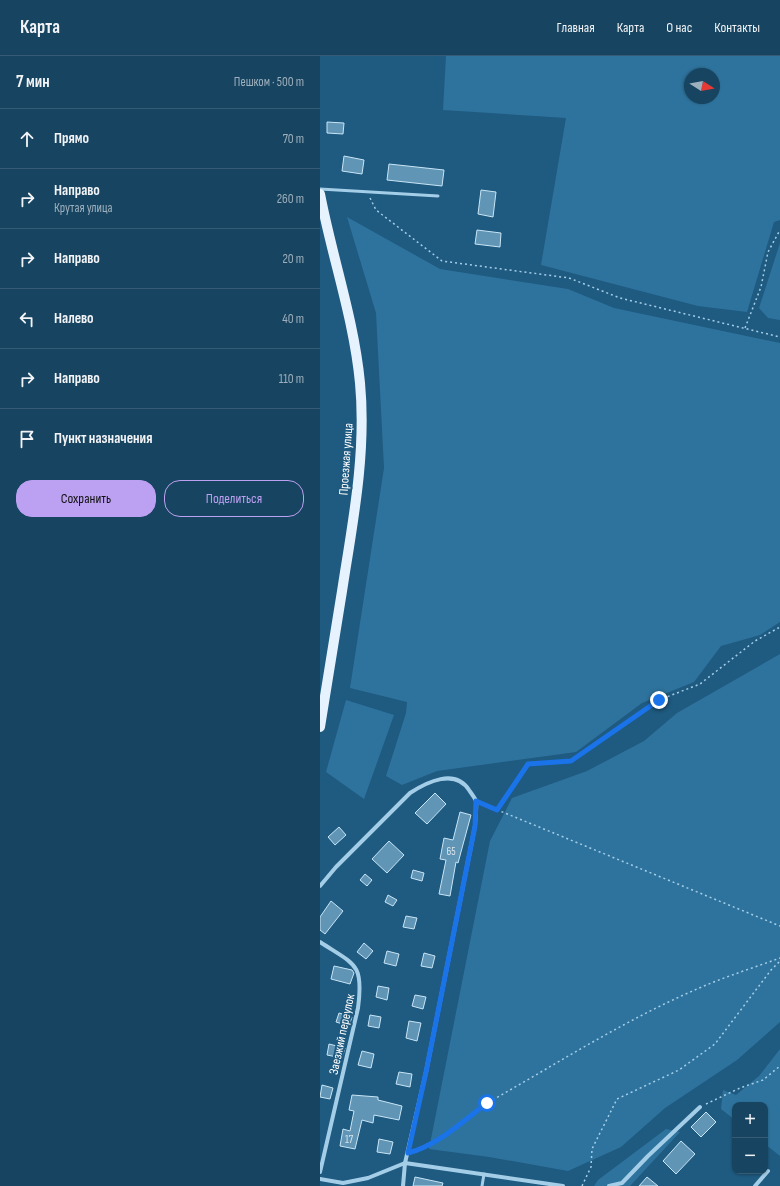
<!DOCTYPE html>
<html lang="ru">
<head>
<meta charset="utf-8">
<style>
	body { margin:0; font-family:"Sofia Sans Condensed",sans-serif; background:#204b66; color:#f1f3f6 }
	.controls { position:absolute; right:12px; bottom:12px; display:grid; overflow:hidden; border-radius:8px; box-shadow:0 1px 3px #0004 }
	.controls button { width:36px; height:36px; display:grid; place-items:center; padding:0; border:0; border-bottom:1px solid #365c75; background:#174460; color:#f1f3f6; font:20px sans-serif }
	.compass { position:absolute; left:364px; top:12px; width:36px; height:36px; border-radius:50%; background:#174460; box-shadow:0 1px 3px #0004; rotate:101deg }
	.stop { position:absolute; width:12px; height:12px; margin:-9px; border:3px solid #1a73e8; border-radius:50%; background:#fff }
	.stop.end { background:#1a73e8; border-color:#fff; box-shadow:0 1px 4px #0008 }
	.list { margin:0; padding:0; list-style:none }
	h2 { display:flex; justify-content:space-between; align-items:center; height:52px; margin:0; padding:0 16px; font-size:17px }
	h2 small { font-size:13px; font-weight:400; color:#9eb0bd }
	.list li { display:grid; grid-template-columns:26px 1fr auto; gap:12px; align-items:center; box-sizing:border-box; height:60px; padding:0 16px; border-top:1px solid #365c75 }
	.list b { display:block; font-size:15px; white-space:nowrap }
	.list p { margin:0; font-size:13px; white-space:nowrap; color:#9eb0bd }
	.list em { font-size:13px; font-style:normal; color:#9eb0bd }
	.actions { display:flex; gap:8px; padding:12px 16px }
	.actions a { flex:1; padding:9px 0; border:1px solid #bca0f2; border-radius:16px; text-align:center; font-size:14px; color:#bca0f2 }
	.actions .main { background:#bca0f2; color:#111 }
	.icon { flex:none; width:22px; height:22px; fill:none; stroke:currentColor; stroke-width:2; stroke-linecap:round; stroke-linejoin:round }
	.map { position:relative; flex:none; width:460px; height:1130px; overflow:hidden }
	header { display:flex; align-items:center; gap:24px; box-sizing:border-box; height:56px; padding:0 20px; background:#174460; border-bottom:1px solid #365c75 }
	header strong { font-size:19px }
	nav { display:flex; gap:22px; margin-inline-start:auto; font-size:14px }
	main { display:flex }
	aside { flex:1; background:#174460 }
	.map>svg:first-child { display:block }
</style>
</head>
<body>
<header>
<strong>Карта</strong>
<nav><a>Главная</a><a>Карта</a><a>О нас</a><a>Контакты</a></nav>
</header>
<main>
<aside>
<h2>7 мин<small>Пешком · 500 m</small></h2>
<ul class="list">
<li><svg class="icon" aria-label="ahead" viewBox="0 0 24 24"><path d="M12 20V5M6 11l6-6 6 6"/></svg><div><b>Прямо</b></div><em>70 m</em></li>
<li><svg class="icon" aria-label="right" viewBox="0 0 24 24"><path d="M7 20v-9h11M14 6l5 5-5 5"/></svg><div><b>Направо</b><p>Крутая улица</p></div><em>260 m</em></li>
<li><svg class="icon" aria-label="right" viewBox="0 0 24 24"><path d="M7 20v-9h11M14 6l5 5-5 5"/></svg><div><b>Направо</b></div><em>20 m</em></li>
<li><svg class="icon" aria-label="left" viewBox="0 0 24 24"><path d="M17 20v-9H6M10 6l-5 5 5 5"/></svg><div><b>Налево</b></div><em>40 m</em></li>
<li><svg class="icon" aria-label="right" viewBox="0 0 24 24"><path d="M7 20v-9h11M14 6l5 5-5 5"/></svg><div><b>Направо</b></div><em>110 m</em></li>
<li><svg class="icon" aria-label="arrive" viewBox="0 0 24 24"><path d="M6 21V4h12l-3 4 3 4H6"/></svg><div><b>Пункт назначения</b></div></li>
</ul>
<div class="actions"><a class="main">Сохранить</a><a>Поделиться</a></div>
</aside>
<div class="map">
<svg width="460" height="1130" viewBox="0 0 460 1130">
	<rect width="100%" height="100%" fill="#1f5a80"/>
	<g fill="#2e739d" fill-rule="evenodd">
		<path d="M 126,0 L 460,0 L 460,164 L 454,166 L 427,256 L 378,250 L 221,209 L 246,62 L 123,54 ZM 370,18 L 394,18 L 394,42 L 370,42 Z"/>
		<path d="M 27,161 L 120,213 L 248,233 L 294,252 L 460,287 L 460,566 L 440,579 L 401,590 L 374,626 L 322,647 L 256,696 L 117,715 L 82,729 L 66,720 L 86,657 L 87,646 L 30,632 L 64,412 L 56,257 Z"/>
		<path d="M 460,187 L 460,264 L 448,262 L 439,252 Z"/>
		<path d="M 460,598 L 460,966 L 417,1004 L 345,1052 L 301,1091 L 248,1115 L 169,1101 L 109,1093 L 170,785 L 192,742 L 267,715 L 324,685 L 357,657 Z"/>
		<path d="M 26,644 L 74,659 L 44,743 L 6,716 Z"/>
		<path d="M 460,993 L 460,1100 L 445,1088 L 445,1049 L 415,1049 L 415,1064 L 401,1053 L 403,1034 L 416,1039 L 439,1020 Z"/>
		<path d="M 346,1073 L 360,1076 L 310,1130 L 274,1130 L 278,1124 Z"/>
	</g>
	<g fill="#6095b5" stroke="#c8e5f6">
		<path d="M 7,66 L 24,67 L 23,78 L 7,77 Z"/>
		<path d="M 24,100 L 44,104 L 42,118 L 22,115 Z"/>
		<path d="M 69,108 L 124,114 L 122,130 L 67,124 Z"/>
		<path d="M 161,134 L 176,136 L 173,161 L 158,158 Z"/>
		<path d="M 157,174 L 181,177 L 180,191 L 155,188 Z"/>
		<path d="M 115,737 L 126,748 L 107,768 L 95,757 Z"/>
		<path d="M 140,756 L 151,759 L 138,807 L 136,806 L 130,840 L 119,838 L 126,804 L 120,803 L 124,782 L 133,784 Z"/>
		<path d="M 19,771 L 26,779 L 15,789 L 8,781 Z"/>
		<path d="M 69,785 L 84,799 L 67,817 L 52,803 Z"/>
		<path d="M 93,814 L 104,817 L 102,825 L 91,822 Z"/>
		<path d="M 45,818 L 52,824 L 47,830 L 40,824 Z"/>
		<path d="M 68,839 L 77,844 L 73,850 L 65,846 Z"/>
		<path d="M 11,845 L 23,855 L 5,878 L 0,874 L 0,861 Z"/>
		<path d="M 86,860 L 97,862 L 94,873 L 83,871 Z"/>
		<path d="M 44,887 L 53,895 L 46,903 L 37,896 Z"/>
		<path d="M 67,895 L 79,898 L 76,910 L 64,907 Z"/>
		<path d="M 104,897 L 115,900 L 112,912 L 101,910 Z"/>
		<path d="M 14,910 L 32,914 L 34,917 L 30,928 L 11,923 Z"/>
		<path d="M 58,930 L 69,932 L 67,944 L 56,941 Z"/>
		<path d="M 95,939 L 106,941 L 103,953 L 92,950 Z"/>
		<path d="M 19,957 L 32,961 L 29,970 L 16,966 Z"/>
		<path d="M 50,959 L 61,961 L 59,972 L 48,970 Z"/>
		<path d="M 89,965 L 101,967 L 97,985 L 86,982 Z"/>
		<path d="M 9,988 L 25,992 L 22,1002 L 7,999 Z"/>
		<path d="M 42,995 L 54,998 L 51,1012 L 38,1009 Z"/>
		<path d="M 79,1016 L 92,1018 L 90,1031 L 76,1028 Z"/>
		<path d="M 2,1029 L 13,1032 L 10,1043 L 0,1041 Z"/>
		<path d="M 32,1039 L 58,1041 L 58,1044 L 82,1050 L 79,1064 L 54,1059 L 53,1067 L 42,1064 L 35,1093 L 20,1090 L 23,1073 L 30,1075 L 34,1055 L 29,1054 Z"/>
		<path d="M 386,1056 L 396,1066 L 381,1081 L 371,1071 Z"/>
		<path d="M 59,1083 L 73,1086 L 70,1098 L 57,1096 Z"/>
		<path d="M 361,1085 L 375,1098 L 356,1118 L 343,1105 Z"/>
		<path d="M 95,1121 L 123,1127 L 122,1130 L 93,1130 Z"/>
		<path d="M 327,1121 L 338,1130 L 319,1130 Z"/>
	</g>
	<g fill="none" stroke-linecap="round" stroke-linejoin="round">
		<g stroke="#a4cee8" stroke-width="1.5" stroke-dasharray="2 3" stroke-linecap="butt">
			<path d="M 50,142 L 56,154 L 122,205 L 249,222 L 300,242 L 460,281"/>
			<path d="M 425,272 L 441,231 L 448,196 L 460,174"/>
			<path d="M 163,748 L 460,870"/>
			<path d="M 177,754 L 208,708 L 251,705 L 339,644 L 380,628 L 435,585 L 460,571"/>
			<path d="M 386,1048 L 420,1032 L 443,1024 L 460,1010"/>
			<path d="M 94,1096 C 124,1087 143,1060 169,1046 C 238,1007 305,964 377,933 C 404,921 433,912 460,902"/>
			<path d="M 262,1130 L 271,1111 L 272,1093 L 297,1043 L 359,1014 L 395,988 L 451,914 L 460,905"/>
		</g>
		<g stroke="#a4cee8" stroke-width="3">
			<path d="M 0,133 L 118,140"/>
			<path d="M 162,1130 L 164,1118"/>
		</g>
		<g stroke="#a4cee8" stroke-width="4">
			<path d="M 0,830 L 16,811 L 90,737 C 107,726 135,712 149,734 C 151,737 155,742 156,745 C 157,752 155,763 155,770 L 106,1016 L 85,1107 L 83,1130"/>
			<path d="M 0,886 C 35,909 44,907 38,952 L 0,1116"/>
			<path d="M 0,1123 L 23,1127 L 48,1122 L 85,1107 L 243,1130"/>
			<path d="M 289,1130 L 302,1127 L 328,1100 L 380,1051"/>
			<path d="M 435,1130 L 448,1115"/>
		</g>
		<path stroke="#e6f3fe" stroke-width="10" d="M 0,138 C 12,201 34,263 40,327 C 46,390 35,455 25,516 C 17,568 8,620 0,671"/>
	</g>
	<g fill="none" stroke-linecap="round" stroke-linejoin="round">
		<path stroke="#1a73e8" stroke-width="5" d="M 167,1047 C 142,1066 118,1089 88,1097 L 106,1016 L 155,770 L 156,745 L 177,754 L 208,708 L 251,705 L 339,644"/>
	</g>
	<g text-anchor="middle" stroke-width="4" stroke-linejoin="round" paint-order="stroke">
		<g font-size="11" fill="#d7e4ec">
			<text x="131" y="799">65</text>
			<text x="29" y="1087">17</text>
		</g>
		<g font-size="13" fill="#fff" stroke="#1f5a80">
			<text transform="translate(25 403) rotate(-86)" y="5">Проезжая улица</text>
			<text transform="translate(21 978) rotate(-78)" y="5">Заезжий переулок</text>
		</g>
	</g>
</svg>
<div class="controls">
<button>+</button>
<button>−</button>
</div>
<svg class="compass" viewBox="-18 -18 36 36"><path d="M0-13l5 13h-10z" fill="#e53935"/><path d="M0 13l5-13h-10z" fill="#9eb0bd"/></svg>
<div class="stop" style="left:167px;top:1047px"></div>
<div class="stop end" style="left:339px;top:644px"></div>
</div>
</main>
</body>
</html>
